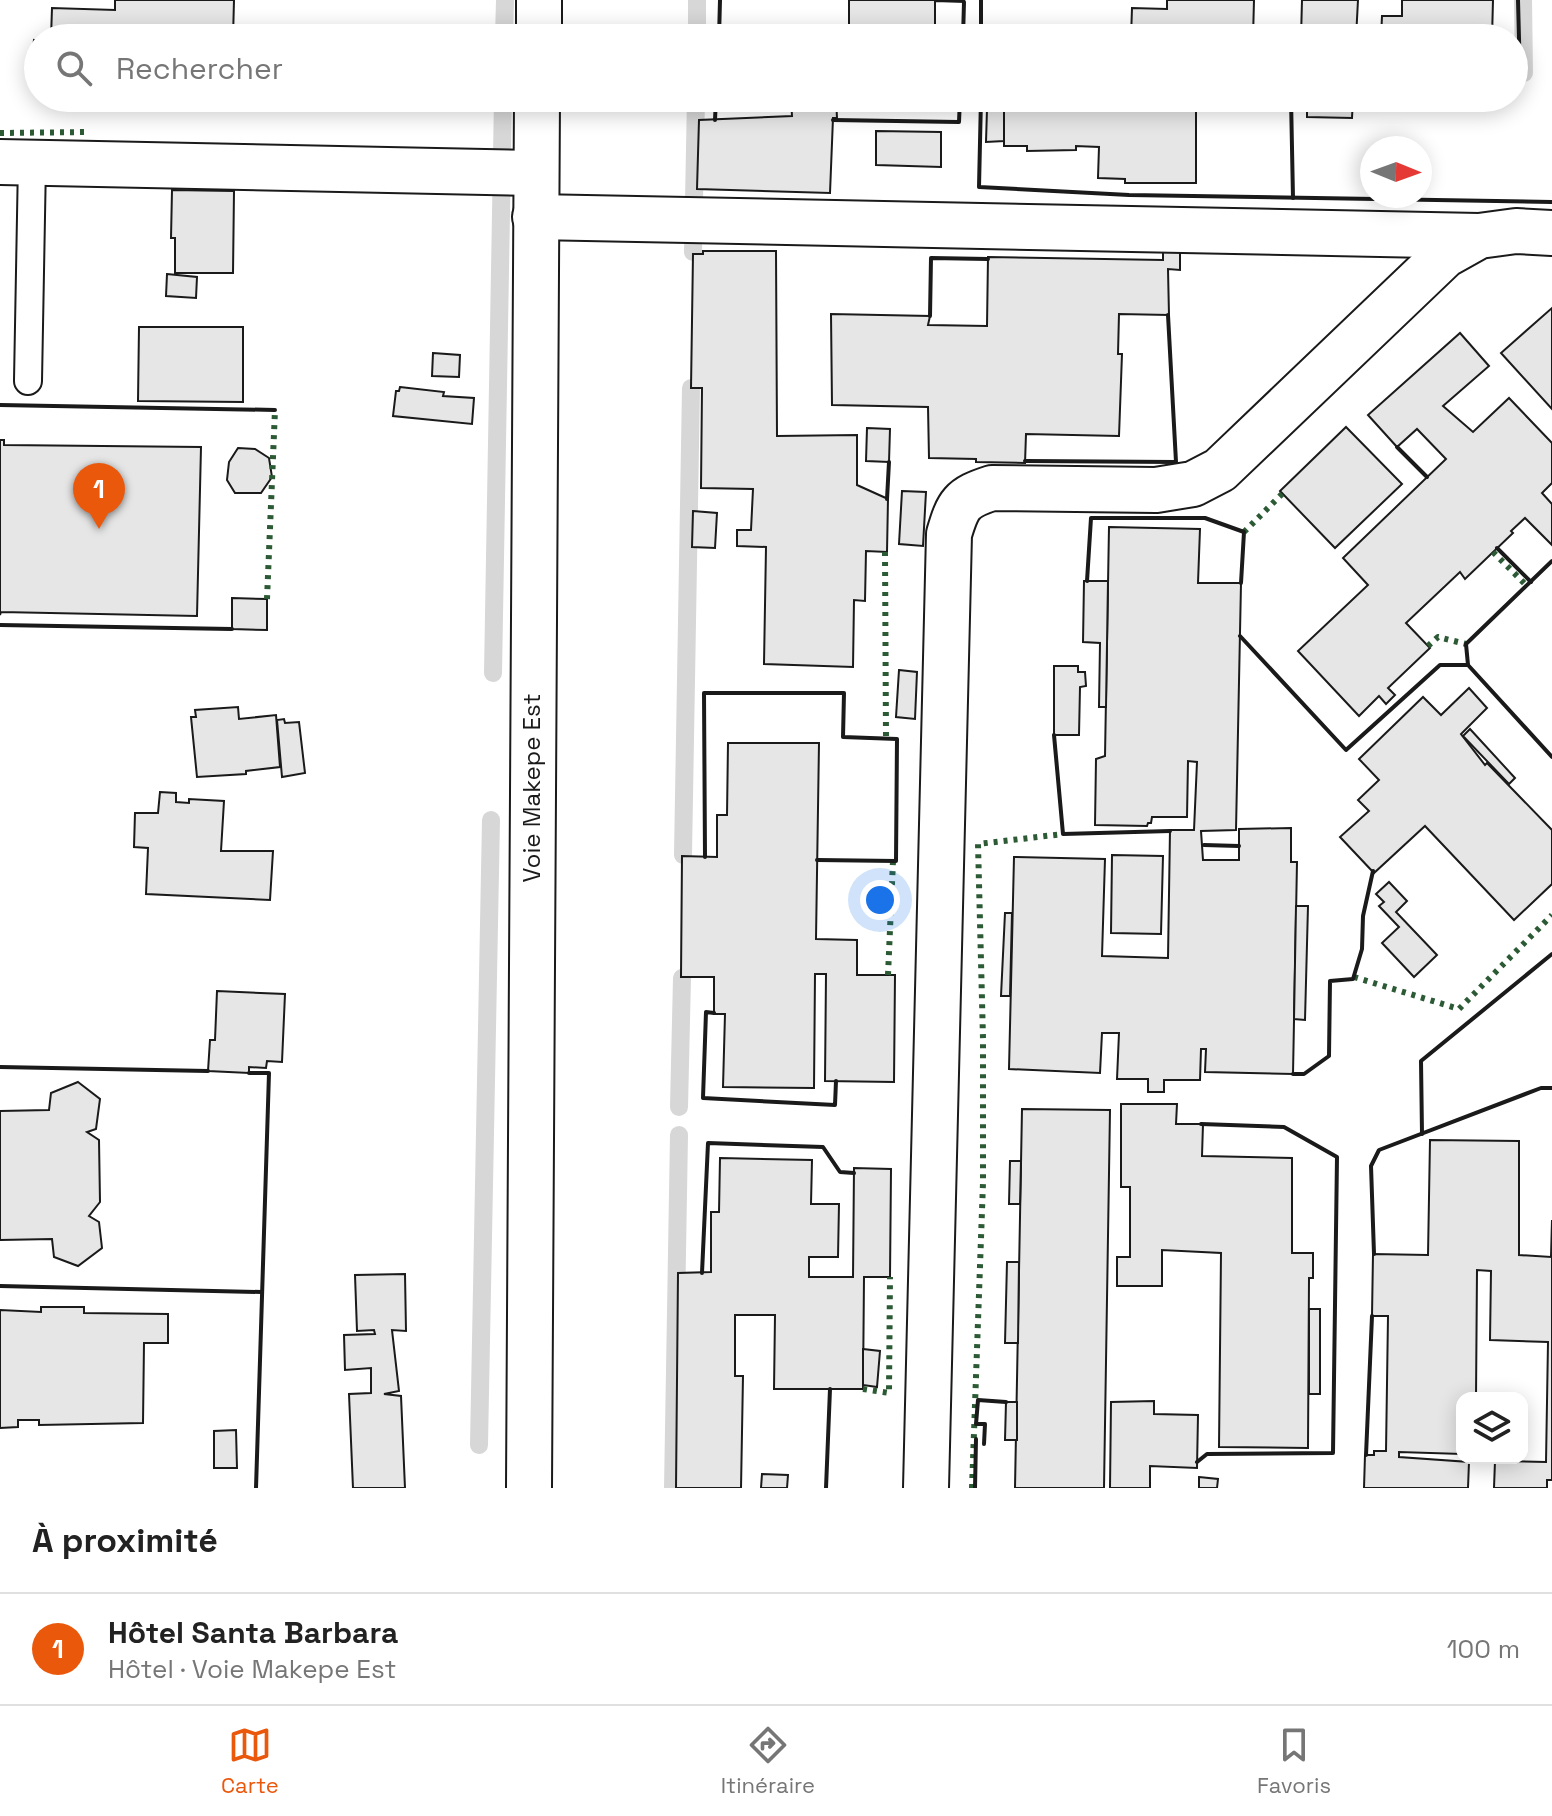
<!DOCTYPE html>
<html lang="fr">
<head>
<meta charset="utf-8">
<style>
	body { margin:0; font-family:"Space Grotesk",sans-serif; background:#f2f2f2; color:#222 }
	.controls { position:absolute; right:24px; bottom:24px; display:grid; overflow:hidden; border-radius:16px; box-shadow:0 4px 20px #0003 }
	.controls button { width:72px; height:72px; display:grid; place-items:center; padding:0; border:0; border-bottom:2px solid #e0e0e0; background:#fff; color:#222; font:40px sans-serif }
	.compass { position:absolute; left:1360px; top:136px; width:72px; height:72px; border-radius:50%; background:#fff; box-shadow:0 4px 20px #0003; rotate:91deg }
	.you { position:absolute; left:880px; top:900px; width:28px; height:28px; margin:-20px; border:6px solid #fff; border-radius:50%; background:#1a73e8; box-shadow:0 0 0 12px #1a73e833 }
	.badge { display:grid; place-items:center; width:52px; height:52px; border-radius:50%; background:#ea580c; color:#fff; font-size:26px; font-weight:700 }
	.pin { position:absolute; translate:-50% -66px; filter:drop-shadow(0 2px 4px #0008) }
	.pin::after { content:''; position:absolute; top:42px; width:28px; height:24px; background:inherit; clip-path:polygon(0 0,100% 0,50% 100%) }
	.list { margin:0; padding:0; list-style:none }
	h2 { display:flex; justify-content:space-between; align-items:center; height:104px; margin:0; padding:0 32px; font-size:34px }
	h2 small { font-size:26px; font-weight:400; color:#767676 }
	.list li { display:grid; grid-template-columns:52px 1fr auto; gap:24px; align-items:center; box-sizing:border-box; height:112px; padding:0 32px; border-top:2px solid #e0e0e0 }
	.list b { display:block; font-size:30px; white-space:nowrap }
	.list p { margin:0; font-size:26px; white-space:nowrap; color:#767676 }
	.list em { font-size:26px; font-style:normal; color:#767676 }
	.icon { flex:none; width:44px; height:44px; fill:none; stroke:currentColor; stroke-width:2; stroke-linecap:round; stroke-linejoin:round }
	.map { position:relative; flex:none; width:1552px; height:1488px; overflow:hidden }
	.search { position:absolute; background:#fff; box-shadow:0 4px 20px #0003; left:24px; right:24px; top:24px; height:88px; display:flex; align-items:center; gap:20px; box-sizing:border-box; padding:0 28px; border-radius:44px; color:#767676; font-size:30px }
	.sheet { height:216px; background:#fff }
	nav { display:flex; justify-content:space-around; align-items:center; box-sizing:border-box; height:112px; border-top:2px solid #e0e0e0; background:#fff; font-size:22px; color:#767676 }
	nav a { display:grid; justify-items:center; gap:4px }
	nav .on { color:#ea580c }
	.map>svg:first-child { display:block }
</style>
</head>
<body>
<div class="map">
<svg width="1552" height="1488" viewBox="0 0 1552 1488">
	<rect width="100%" height="100%" fill="#fff"/>
	<g fill="none" stroke-linecap="round" stroke-linejoin="round">
		<g stroke="#d7d7d7" stroke-width="18">
			<path d="M 1523,0 L 1524,73"/>
			<path d="M 504,38 L 505,0"/>
			<path d="M 697,38 L 697,0"/>
			<path d="M 693,252 L 696,98"/>
			<path d="M 493,673 L 503,98"/>
			<path d="M 683,855 L 691,388"/>
			<path d="M 679,1107 L 682,978"/>
			<path d="M 479,1445 L 491,820"/>
			<path d="M 673,1488 L 679,1135"/>
		</g>
	</g>
	<g fill="#e6e6e6" stroke="#1a1a1a" stroke-width="2">
		<path d="M 115,0 L 234,0 L 233,38 L 51,38 L 52,8 L 115,10 Z"/>
		<path d="M 849,0 L 964,0 L 964,2 L 935,1 L 935,38 L 849,38 Z"/>
		<path d="M 1167,0 L 1254,0 L 1253,38 L 1131,38 L 1132,8 L 1167,9 Z"/>
		<path d="M 1302,0 L 1358,0 L 1356,38 L 1301,38 Z"/>
		<path d="M 1402,0 L 1493,0 L 1492,38 L 1381,38 L 1382,16 L 1402,16 Z"/>
		<path d="M 34,40 L 38,41 L 38,82 L 28,81 Z"/>
		<path d="M 50,98 L 248,98 L 248,107 L 50,102 Z"/>
		<path d="M 791,98 L 836,98 L 837,118 L 833,118 L 830,193 L 697,189 L 699,120 L 792,116 Z"/>
		<path d="M 1004,98 L 1196,98 L 1196,183 L 1125,183 L 1125,179 L 1098,178 L 1099,147 L 1076,146 L 1076,150 L 1027,151 L 1027,146 L 1004,146 Z"/>
		<path d="M 1307,98 L 1353,98 L 1352,118 L 1307,117 Z"/>
		<path d="M 987,109 L 1004,110 L 1004,141 L 986,142 Z"/>
		<path d="M 876,131 L 941,132 L 941,167 L 876,165 Z"/>
		<path d="M 172,190 L 234,191 L 233,273 L 175,273 L 175,238 L 171,238 Z"/>
		<path d="M 703,251 L 776,251 L 777,436 L 857,435 L 857,485 L 888,499 L 887,552 L 866,551 L 865,601 L 854,600 L 853,667 L 764,664 L 766,547 L 737,546 L 737,530 L 751,530 L 753,489 L 701,488 L 702,388 L 691,388 L 693,254 L 703,254 Z"/>
		<path d="M 1163,251 L 1180,251 L 1180,270 L 1168,269 L 1169,315 L 1119,314 L 1118,354 L 1122,354 L 1119,436 L 1026,434 L 1025,463 L 976,462 L 976,459 L 929,458 L 928,407 L 832,405 L 831,314 L 930,316 L 928,325 L 987,326 L 988,257 L 1163,260 Z"/>
		<path d="M 167,274 L 197,277 L 196,298 L 166,296 Z"/>
		<path d="M 1552,308 L 1552,409 L 1501,353 Z"/>
		<path d="M 139,327 L 243,327 L 243,402 L 138,401 Z"/>
		<path d="M 1460,333 L 1489,366 L 1443,406 L 1473,432 L 1509,398 L 1552,443 L 1552,483 L 1542,493 L 1552,504 L 1552,545 L 1525,518 L 1511,531 L 1513,533 L 1465,579 L 1460,572 L 1406,623 L 1430,648 L 1388,688 L 1395,695 L 1386,704 L 1379,696 L 1359,716 L 1298,651 L 1368,585 L 1343,558 L 1446,459 L 1417,429 L 1397,447 L 1368,415 Z"/>
		<path d="M 433,353 L 460,355 L 459,377 L 432,376 Z"/>
		<path d="M 400,387 L 444,392 L 443,396 L 474,398 L 472,424 L 393,416 L 396,391 L 399,391 Z"/>
		<path d="M 1346,427 L 1402,484 L 1335,548 L 1280,491 Z"/>
		<path d="M 867,428 L 890,429 L 889,462 L 866,461 Z"/>
		<path d="M 0,440 L 4,440 L 4,445 L 201,447 L 197,616 L 1,612 L 0,615 Z"/>
		<path d="M 238,448 L 255,449 L 269,458 L 272,477 L 261,493 L 235,493 L 227,480 L 229,462 Z"/>
		<path d="M 902,491 L 926,492 L 923,546 L 899,544 Z"/>
		<path d="M 693,511 L 717,513 L 715,548 L 692,547 Z"/>
		<path d="M 1109,527 L 1200,529 L 1198,583 L 1241,583 L 1236,830 L 1201,831 L 1203,860 L 1239,860 L 1239,829 L 1291,828 L 1291,862 L 1297,862 L 1293,1074 L 1205,1072 L 1206,1049 L 1201,1049 L 1200,1080 L 1164,1080 L 1164,1092 L 1148,1092 L 1148,1079 L 1117,1079 L 1119,1033 L 1102,1033 L 1100,1073 L 1009,1069 L 1014,857 L 1105,859 L 1102,956 L 1168,958 L 1170,830 L 1194,830 L 1197,762 L 1188,761 L 1187,817 L 1152,817 L 1151,823 L 1148,823 L 1147,826 L 1095,825 L 1096,759 L 1105,756 Z"/>
		<path d="M 1084,581 L 1108,581 L 1106,707 L 1099,707 L 1100,643 L 1083,642 Z"/>
		<path d="M 232,598 L 267,599 L 267,630 L 232,629 Z"/>
		<path d="M 1054,666 L 1078,666 L 1078,672 L 1085,672 L 1086,686 L 1080,687 L 1079,735 L 1054,735 Z"/>
		<path d="M 899,670 L 917,672 L 915,719 L 896,717 Z"/>
		<path d="M 1469,688 L 1487,708 L 1461,734 L 1485,765 L 1487,763 L 1552,830 L 1552,884 L 1514,920 L 1425,826 L 1374,873 L 1340,837 L 1369,811 L 1358,800 L 1379,780 L 1359,759 L 1423,697 L 1441,715 Z"/>
		<path d="M 238,707 L 239,719 L 276,715 L 280,767 L 246,771 L 246,774 L 197,777 L 191,717 L 196,717 L 195,710 Z"/>
		<path d="M 284,719 L 285,723 L 299,722 L 305,773 L 282,777 L 277,720 Z"/>
		<path d="M 1470,729 L 1515,778 L 1509,784 L 1463,736 Z"/>
		<path d="M 728,743 L 819,743 L 816,939 L 857,940 L 857,975 L 895,975 L 894,1082 L 825,1081 L 826,974 L 815,974 L 814,1088 L 723,1087 L 725,1014 L 714,1014 L 714,977 L 681,977 L 682,856 L 717,857 L 717,815 L 727,815 Z"/>
		<path d="M 160,792 L 176,793 L 176,802 L 189,803 L 189,799 L 224,801 L 221,851 L 273,851 L 270,900 L 146,894 L 148,848 L 134,847 L 135,813 L 158,813 Z"/>
		<path d="M 1112,855 L 1163,856 L 1161,934 L 1111,933 Z"/>
		<path d="M 1389,882 L 1407,901 L 1396,912 L 1437,955 L 1414,977 L 1382,943 L 1399,927 L 1379,906 L 1384,902 L 1376,894 Z"/>
		<path d="M 1296,906 L 1308,906 L 1305,1020 L 1294,1019 Z"/>
		<path d="M 1005,913 L 1012,913 L 1010,996 L 1001,996 Z"/>
		<path d="M 217,991 L 285,994 L 282,1062 L 267,1061 L 266,1068 L 249,1067 L 249,1073 L 208,1071 L 210,1040 L 215,1040 Z"/>
		<path d="M 78,1082 L 100,1099 L 96,1129 L 87,1132 L 99,1140 L 100,1202 L 89,1216 L 99,1222 L 102,1248 L 78,1266 L 54,1257 L 52,1239 L 0,1240 L 0,1111 L 49,1110 L 51,1093 Z"/>
		<path d="M 1121,1104 L 1177,1104 L 1176,1124 L 1203,1124 L 1202,1156 L 1292,1158 L 1292,1253 L 1313,1253 L 1313,1278 L 1309,1278 L 1308,1448 L 1219,1447 L 1221,1253 L 1162,1250 L 1162,1286 L 1117,1286 L 1117,1257 L 1130,1257 L 1130,1187 L 1121,1187 Z"/>
		<path d="M 1022,1109 L 1110,1110 L 1104,1488 L 1015,1488 Z"/>
		<path d="M 1430,1140 L 1519,1141 L 1519,1255 L 1551,1257 L 1552,1220 L 1552,1480 L 1547,1480 L 1547,1488 L 1494,1488 L 1495,1461 L 1546,1462 L 1548,1342 L 1490,1340 L 1491,1271 L 1477,1270 L 1476,1398 L 1462,1398 L 1462,1454 L 1399,1452 L 1399,1457 L 1469,1462 L 1468,1488 L 1364,1488 L 1365,1455 L 1374,1455 L 1374,1451 L 1386,1451 L 1388,1316 L 1372,1316 L 1373,1254 L 1428,1255 Z"/>
		<path d="M 720,1158 L 812,1160 L 811,1204 L 839,1204 L 838,1257 L 809,1257 L 809,1277 L 853,1277 L 854,1168 L 891,1169 L 890,1277 L 864,1277 L 863,1389 L 774,1389 L 775,1315 L 735,1315 L 735,1376 L 743,1376 L 741,1488 L 676,1488 L 678,1273 L 711,1272 L 711,1212 L 719,1212 Z"/>
		<path d="M 1010,1161 L 1021,1161 L 1020,1204 L 1009,1204 Z"/>
		<path d="M 1007,1262 L 1019,1262 L 1018,1343 L 1005,1343 Z"/>
		<path d="M 405,1274 L 406,1331 L 392,1330 L 399,1391 L 384,1394 L 401,1396 L 405,1488 L 353,1488 L 349,1394 L 371,1393 L 371,1368 L 345,1370 L 344,1335 L 375,1334 L 374,1330 L 357,1331 L 355,1275 Z"/>
		<path d="M 41,1307 L 84,1307 L 84,1313 L 168,1314 L 168,1343 L 144,1343 L 143,1423 L 39,1425 L 39,1420 L 18,1420 L 18,1427 L 0,1428 L 0,1310 L 41,1312 Z"/>
		<rect x="1309" y="1309" width="11" height="85"/>
		<path d="M 863,1349 L 880,1351 L 877,1387 L 863,1385 Z"/>
		<path d="M 1154,1401 L 1154,1414 L 1198,1415 L 1197,1468 L 1150,1466 L 1150,1488 L 1110,1488 L 1111,1402 Z"/>
		<path d="M 1006,1402 L 1017,1402 L 1017,1440 L 1005,1440 Z"/>
		<path d="M 236,1430 L 237,1468 L 214,1468 L 214,1431 Z"/>
		<path d="M 762,1474 L 788,1475 L 787,1488 L 761,1488 Z"/>
		<path d="M 1199,1477 L 1218,1479 L 1217,1488 L 1199,1488 Z"/>
	</g>
	<g fill="none" stroke-linecap="round" stroke-linejoin="round">
		<g stroke="#1a1a1a" stroke-width="30">
			<path id="service" d="M 28,381 L 32,162"/>
		</g>
		<g stroke="#1a1a1a" stroke-width="48">
			<g id="minor">
				<path d="M 0,162 L 536,173"/>
				<path d="M 535,217 L 1479,236"/>
				<path d="M 926,1488 L 949,534 C 958,504 961,498 992,488 L 1156,490 L 1193,484 L 1220,470 L 1445,255 L 1479,236 L 1516,231 L 1552,233"/>
			</g>
		</g>
		<g stroke="#1a1a1a" stroke-width="48">
			<g id="primary">
				<path d="M 539,38 L 539,0"/>
				<path d="M 529,1488 L 537,98"/>
			</g>
		</g>
		<use href="#service" stroke="#fff" stroke-width="26"/>
		<use href="#minor" stroke="#fff" stroke-width="44"/>
		<use href="#primary" stroke="#fff" stroke-width="44"/>
		<g stroke="#2b5a34" stroke-width="6" stroke-dasharray="4 6" stroke-linecap="butt">
			<path d="M 0,133 L 87,132"/>
			<path d="M 1244,532 L 1283,493"/>
			<path d="M 885,552 L 886,739"/>
			<path d="M 1493,552 L 1527,586"/>
			<path d="M 267,599 L 275,410"/>
			<path d="M 1428,646 L 1438,637 L 1466,644"/>
			<path d="M 888,975 L 893,861"/>
			<path d="M 1354,977 L 1459,1009 L 1552,915"/>
			<path d="M 863,1389 L 889,1393 L 890,1277"/>
			<path d="M 972,1488 L 983,1183 L 983,1039 L 978,844 L 1063,834"/>
		</g>
		<g stroke="#1a1a1a" stroke-width="4">
			<path d="M 981,0 L 981,38"/>
			<path d="M 719,38 L 720,0"/>
			<path d="M 963,38 L 964,2"/>
			<path d="M 1514,76 L 1520,77 L 1518,0"/>
			<path d="M 981,98 L 979,187 L 1129,195 L 1552,202"/>
			<path d="M 1291,98 L 1293,198"/>
			<path d="M 715,120 L 716,98"/>
			<path d="M 833,120 L 959,122 L 960,98"/>
			<path d="M 930,316 L 931,258 L 988,259"/>
			<path d="M 0,405 L 275,410"/>
			<path d="M 1397,447 L 1427,477"/>
			<path d="M 1025,461 L 1176,462 L 1168,315"/>
			<path d="M 887,499 L 889,462"/>
			<path d="M 1497,548 L 1531,582"/>
			<path d="M 1552,561 L 1466,644 L 1468,665 L 1552,757"/>
			<path d="M 1087,581 L 1091,518 L 1205,518 L 1244,532 L 1241,583"/>
			<path d="M 0,625 L 232,629"/>
			<path d="M 1240,636 L 1346,750 L 1440,665 L 1468,665"/>
			<path d="M 1054,735 L 1063,834 L 1170,831"/>
			<path d="M 1204,845 L 1239,846"/>
			<path d="M 705,857 L 704,693 L 844,693 L 843,737 L 897,739 L 896,861 L 817,860"/>
			<path d="M 714,1013 L 706,1012 L 703,1098 L 835,1105 L 836,1081"/>
			<path d="M 0,1067 L 208,1071"/>
			<path d="M 249,1073 L 269,1073 L 256,1488"/>
			<path d="M 1293,1074 L 1304,1074 L 1329,1056 L 1330,981 L 1353,979 L 1362,949 L 1363,916 L 1373,871"/>
			<path d="M 1422,1134 L 1421,1061 L 1552,954"/>
			<path d="M 1374,1254 L 1371,1166 L 1379,1150 L 1541,1088 L 1552,1088"/>
			<path d="M 702,1273 L 708,1143 L 823,1147 L 840,1172 L 854,1173"/>
			<path d="M 0,1286 L 261,1292"/>
			<path d="M 984,1444 L 985,1424 L 976,1424 L 978,1400 L 1006,1402"/>
			<path d="M 1366,1455 L 1372,1316"/>
			<path d="M 1197,1462 L 1207,1454 L 1333,1453 L 1337,1157 L 1284,1127 L 1201,1124"/>
			<path d="M 826,1488 L 830,1389"/>
			<path d="M 975,1488 L 976,1439"/>
		</g>
	</g>
	<g text-anchor="middle" stroke-width="6" stroke-linejoin="round" paint-order="stroke">
		<g font-size="24" fill="#1a1a1a" stroke="#fff">
			<text transform="translate(532 788) rotate(-90)" y="8">Voie Makepe Est</text>
		</g>
	</g>
</svg>
<div class="controls">
<button><svg class="icon" aria-label="layers" viewBox="0 0 24 24"><path d="M12 4l9 5-9 5-9-5zM3 14l9 5 9-5"/></svg></button>
</div>
<svg class="compass" viewBox="-18 -18 36 36"><path d="M0-13l5 13h-10z" fill="#e53935"/><path d="M0 13l5-13h-10z" fill="#767676"/></svg>
<div class="you"></div>
<div class="pin badge" style="left:99px;top:529px">1</div>
<div class="search"><svg class="icon" aria-label="search" viewBox="0 0 24 24"><circle cx="10" cy="10" r="6"/><path d="M15 15l6 6"/></svg>Rechercher</div>
</div>
<section class="sheet">
<h2>À proximité<small></small></h2>
<ul class="list">
<li><span class="badge">1</span><div><b>Hôtel Santa Barbara</b><p>Hôtel · Voie Makepe Est</p></div><em>100 m</em></li>
</ul>
</section>
<nav>
<a class="on"><svg class="icon" aria-label="map" viewBox="0 0 24 24"><path d="M3 6l6-2 6 2 6-2v14l-6 2-6-2-6 2zM9 4v14M15 6v14"/></svg>Carte</a>
<a><svg class="icon" aria-label="directions" viewBox="0 0 24 24"><path d="M12 3l9 9-9 9-9-9zM9 14v-3h6M13 9l2 2-2 2"/></svg>Itinéraire</a>
<a><svg class="icon" aria-label="saved" viewBox="0 0 24 24"><path d="M7 4h10v16l-5-4-5 4z"/></svg>Favoris</a>
</nav>
</body>
</html>
